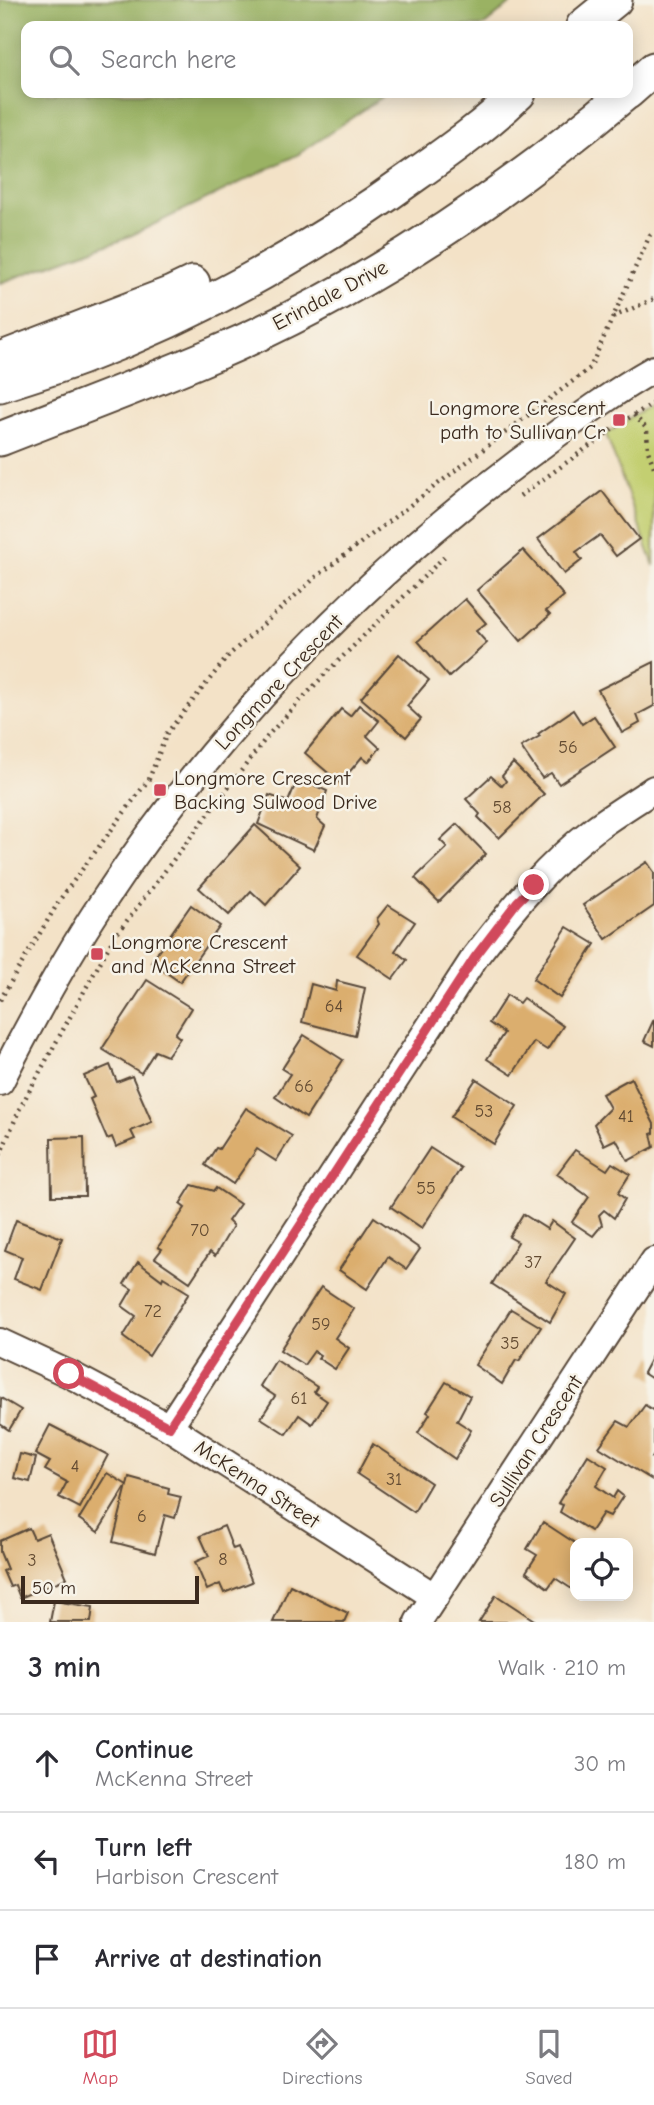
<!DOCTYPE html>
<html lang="en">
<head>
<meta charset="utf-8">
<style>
	body { margin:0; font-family:"Comic Neue",sans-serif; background:#f2f2f3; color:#2b2b33 }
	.controls { position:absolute; right:21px; bottom:21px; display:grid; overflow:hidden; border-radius:14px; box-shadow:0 4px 18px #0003 }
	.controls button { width:63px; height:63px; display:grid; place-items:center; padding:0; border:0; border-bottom:2px solid #e1e1e2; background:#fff; color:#2b2b33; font:35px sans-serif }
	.scale { position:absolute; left:21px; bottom:18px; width:178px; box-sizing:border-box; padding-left:7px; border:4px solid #3b2a1e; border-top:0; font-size:19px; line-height:24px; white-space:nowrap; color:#3b2a1e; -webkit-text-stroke:5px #f7f3e8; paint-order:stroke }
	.stop { position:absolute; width:21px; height:21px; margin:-16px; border:5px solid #d1495b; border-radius:50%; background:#fff }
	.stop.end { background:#d1495b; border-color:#fff; box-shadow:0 2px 7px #0008 }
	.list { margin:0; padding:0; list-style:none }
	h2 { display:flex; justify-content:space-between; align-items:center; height:91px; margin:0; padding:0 28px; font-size:30px }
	h2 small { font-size:23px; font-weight:400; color:#7c7c81 }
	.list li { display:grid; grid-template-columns:46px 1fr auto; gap:21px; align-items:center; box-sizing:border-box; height:98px; padding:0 28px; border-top:2px solid #e1e1e2 }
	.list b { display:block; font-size:26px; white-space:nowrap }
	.list p { margin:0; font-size:23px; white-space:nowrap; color:#7c7c81 }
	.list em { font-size:23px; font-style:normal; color:#7c7c81 }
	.icon { flex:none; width:38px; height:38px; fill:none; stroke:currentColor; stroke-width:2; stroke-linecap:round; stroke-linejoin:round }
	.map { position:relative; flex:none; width:654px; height:1622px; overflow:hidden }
	.search { position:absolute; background:#fff; box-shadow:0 4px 18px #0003; left:21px; right:21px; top:21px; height:77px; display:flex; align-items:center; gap:18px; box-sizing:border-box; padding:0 24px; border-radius:14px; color:#7c7c81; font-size:26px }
	.sheet { height:385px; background:#fff }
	nav { display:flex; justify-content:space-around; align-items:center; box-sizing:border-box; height:98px; border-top:2px solid #e1e1e2; background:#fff; font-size:19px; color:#7c7c81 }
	nav a { display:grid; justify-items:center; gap:4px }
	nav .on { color:#d1495b }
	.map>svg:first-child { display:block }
</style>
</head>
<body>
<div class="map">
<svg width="654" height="1622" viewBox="0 0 654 1622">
	<rect width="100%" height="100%" fill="#f7f3e8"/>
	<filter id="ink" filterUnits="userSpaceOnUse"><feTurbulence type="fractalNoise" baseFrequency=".0143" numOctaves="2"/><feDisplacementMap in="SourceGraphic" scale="14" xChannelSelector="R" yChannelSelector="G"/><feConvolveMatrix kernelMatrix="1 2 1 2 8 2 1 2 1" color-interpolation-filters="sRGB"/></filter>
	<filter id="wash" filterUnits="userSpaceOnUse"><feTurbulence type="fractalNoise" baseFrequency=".00686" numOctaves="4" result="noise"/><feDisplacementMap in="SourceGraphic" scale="28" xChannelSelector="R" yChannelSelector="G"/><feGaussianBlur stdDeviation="1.57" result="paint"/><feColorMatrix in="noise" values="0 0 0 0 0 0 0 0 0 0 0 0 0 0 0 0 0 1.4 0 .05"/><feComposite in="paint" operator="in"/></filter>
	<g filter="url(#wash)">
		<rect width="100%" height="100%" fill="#f3e2c7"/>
		<path fill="#c3cf71" stroke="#7f7c48" stroke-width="2" d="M 651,405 L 654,413 L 654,566 L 606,434 Z"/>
		<path fill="#9ab263" stroke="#6a6e40" stroke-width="2" d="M 0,0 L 515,0 L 483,26 L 26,26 L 26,93 L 388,93 L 299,154 L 130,236 L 0,283 Z"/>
		<g id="blocks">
			<g fill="#dbae6e">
				<path d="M 602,491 L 639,539 L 616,556 L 600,535 L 576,552 L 582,560 L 564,574 L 538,539 Z"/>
				<path d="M 523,550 L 564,596 L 546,611 L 550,615 L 521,641 L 477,590 Z"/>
				<path d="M 465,599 L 486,623 L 476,631 L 487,643 L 449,677 L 418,641 Z"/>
				<path d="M 399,654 L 429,680 L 407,706 L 421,719 L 406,737 L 361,698 Z"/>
				<path d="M 654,662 L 654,706 L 637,715 L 640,723 L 622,733 L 598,690 Z"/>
				<path d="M 359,705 L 379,721 L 367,736 L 380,748 L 368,762 L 362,757 L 340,783 L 305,753 L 341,709 L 350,716 Z"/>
				<path d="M 573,710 L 582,724 L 594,716 L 615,747 L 559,784 L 551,773 L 542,778 L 521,747 L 540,736 L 538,734 Z"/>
				<path d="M 513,763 L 544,794 L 499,838 L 478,817 L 480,814 L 466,799 L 491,776 L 502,786 L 506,781 L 502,776 Z"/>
				<path d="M 298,778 L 327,791 L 317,819 L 325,826 L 314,850 L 258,824 L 269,795 L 288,802 Z"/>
				<path d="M 457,824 L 486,854 L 439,902 L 415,878 L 447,847 L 440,840 Z"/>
				<path d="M 255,825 L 300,866 L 266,905 L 251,891 L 229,915 L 199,888 Z"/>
				<path d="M 647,862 L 654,872 L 654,906 L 606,939 L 583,905 Z"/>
				<path d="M 191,905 L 220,926 L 180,982 L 151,962 Z"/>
				<path d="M 388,905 L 415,922 L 395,951 L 407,960 L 393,979 L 357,955 L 379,924 L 377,919 Z"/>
				<path d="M 567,927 L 595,944 L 560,998 L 533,979 Z"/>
				<path d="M 147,980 L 191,1008 L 175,1034 L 180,1038 L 167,1056 L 155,1051 L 141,1073 L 102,1049 Z"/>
				<path d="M 337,981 L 365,988 L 355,1036 L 302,1022 L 311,984 L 336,991 Z"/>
				<path d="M 507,995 L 519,1003 L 523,998 L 563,1026 L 547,1050 L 534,1042 L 512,1075 L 487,1059 L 504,1033 L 489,1023 Z"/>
				<path d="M 654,1019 L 654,1046 L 644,1041 Z"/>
				<path d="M 304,1035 L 343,1060 L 306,1118 L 275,1097 L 290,1074 L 282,1069 Z"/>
				<path d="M 110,1065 L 117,1082 L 132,1076 L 152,1122 L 131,1131 L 135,1139 L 116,1147 L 112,1137 L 107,1139 L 90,1099 L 94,1097 L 84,1076 Z"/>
				<path d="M 631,1078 L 654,1124 L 654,1133 L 651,1134 L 654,1147 L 628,1161 L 616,1139 L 604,1145 L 594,1124 L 610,1108 L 602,1094 Z"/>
				<path d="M 476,1079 L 517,1106 L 494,1144 L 451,1117 Z"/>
				<path d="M 246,1108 L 292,1136 L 276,1161 L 257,1149 L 233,1184 L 205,1165 L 216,1148 L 219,1149 Z"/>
				<path d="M 84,1137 L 85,1196 L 52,1196 L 51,1138 Z"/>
				<path d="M 430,1148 L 461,1168 L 422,1228 L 391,1207 Z"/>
				<path d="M 575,1150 L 607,1170 L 612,1163 L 630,1174 L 618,1193 L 625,1199 L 614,1218 L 604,1210 L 599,1215 L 602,1225 L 593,1236 L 572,1222 L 589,1197 L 557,1174 Z"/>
				<path d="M 192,1185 L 214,1191 L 216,1188 L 240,1204 L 228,1221 L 233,1226 L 215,1256 L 210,1252 L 190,1282 L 155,1258 L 162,1249 L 158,1247 L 185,1208 L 180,1204 Z"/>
				<path d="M 523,1214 L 547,1229 L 552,1221 L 575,1238 L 546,1281 L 566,1294 L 550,1322 L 492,1284 L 518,1242 L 509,1237 Z"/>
				<path d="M 374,1217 L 420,1249 L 406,1269 L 388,1257 L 367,1289 L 339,1270 Z"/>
				<path d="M 16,1220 L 62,1238 L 42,1290 L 14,1279 L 22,1257 L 5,1250 Z"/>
				<path d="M 138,1262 L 162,1280 L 163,1277 L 189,1293 L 149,1356 L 123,1337 L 136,1316 L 122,1306 L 132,1289 L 124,1284 Z"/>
				<path d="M 321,1287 L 354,1309 L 335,1338 L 349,1348 L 335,1369 L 318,1358 L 320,1355 L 314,1351 L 304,1365 L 280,1350 Z"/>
				<path d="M 511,1309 L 541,1327 L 519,1361 L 516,1360 L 502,1384 L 475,1365 Z"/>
				<path d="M 652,1356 L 654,1358 L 654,1380 L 643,1373 Z"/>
				<path d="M 276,1360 L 317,1387 L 314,1392 L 327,1401 L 312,1424 L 299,1415 L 286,1434 L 261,1418 L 275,1396 L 260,1386 Z"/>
				<path d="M 446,1382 L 470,1396 L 457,1421 L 471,1430 L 455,1459 L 418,1433 L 430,1414 L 427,1412 Z"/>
				<path d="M 1,1398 L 21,1410 L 9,1430 L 0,1424 Z"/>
				<path d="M 645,1405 L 654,1411 L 654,1455 L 652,1458 L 654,1459 L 654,1481 L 599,1447 L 618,1421 L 629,1427 Z"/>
				<path d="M 50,1425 L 108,1455 L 80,1508 L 59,1497 L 67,1482 L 45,1470 L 50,1462 L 35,1454 Z"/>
				<path d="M 373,1444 L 431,1483 L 414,1512 L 357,1474 Z"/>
				<path d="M 20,1454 L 36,1458 L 30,1482 L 14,1478 Z"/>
				<path d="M 588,1455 L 607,1467 L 596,1486 L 613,1498 L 617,1491 L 623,1496 L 610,1516 L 603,1513 L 591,1531 L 560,1512 L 563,1505 L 558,1503 Z"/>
				<path d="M 107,1473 L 127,1485 L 98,1532 L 79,1519 Z"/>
				<path d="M 129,1477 L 169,1488 L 168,1494 L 181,1497 L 175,1518 L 165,1515 L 155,1553 L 113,1542 Z"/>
				<path d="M 543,1522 L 575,1543 L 575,1591 L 555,1578 L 548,1588 L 526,1572 L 537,1555 L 527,1549 Z"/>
				<path d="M 224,1526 L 233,1549 L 238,1547 L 252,1582 L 224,1593 L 220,1584 L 207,1590 L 195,1562 L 209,1556 L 200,1536 Z"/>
				<path d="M 29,1528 L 34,1539 L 48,1533 L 67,1578 L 20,1598 L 15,1585 L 10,1587 L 3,1571 L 7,1569 L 0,1552 L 0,1541 Z"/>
				<path d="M 290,1585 L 348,1613 L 344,1622 L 273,1622 Z"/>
				<path d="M 496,1595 L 537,1622 L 479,1622 Z"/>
				<path d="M 54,1601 L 93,1607 L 91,1622 L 50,1622 Z"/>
			</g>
		</g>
	</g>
	<g filter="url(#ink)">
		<use href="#blocks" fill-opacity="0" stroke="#574637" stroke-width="2"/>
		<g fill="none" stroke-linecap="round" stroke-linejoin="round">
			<g stroke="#574637" stroke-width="30">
				<g id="minor">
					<path d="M 0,1082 C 31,1021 64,960 102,903 C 213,734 357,583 519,462 C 563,430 606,396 654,369"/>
					<path d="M 0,1342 L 69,1374 L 169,1427 L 435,1597"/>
					<path d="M 169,1427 L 475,957 C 511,910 548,864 596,828 C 615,814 635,802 654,789"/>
					<path d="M 418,1622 L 654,1261"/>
				</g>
			</g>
			<g stroke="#574637" stroke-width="37">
				<g id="major">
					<path d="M 583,26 L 615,0"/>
					<path d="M 628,92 L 654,69"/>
					<path d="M 0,359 L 172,293 L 193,283"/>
					<path d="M 0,385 C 27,376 54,368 81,358 C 199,313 313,249 415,175 C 452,149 487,124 519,93"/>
					<path d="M 0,439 C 71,411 142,385 212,355 C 362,291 502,198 626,93"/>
				</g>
			</g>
			<g stroke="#574637" stroke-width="4.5" stroke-dasharray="2 5" stroke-linecap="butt">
				<path d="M 613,317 L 654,299"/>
				<path d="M 634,415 L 647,429 L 648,451 L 654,467"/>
				<path d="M 520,496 L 627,419 L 654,403"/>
				<path d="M 0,1000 L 61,898 L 149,779 L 167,733 L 229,655 L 316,577 L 590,368 L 650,235 L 654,231"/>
				<path d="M 0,1155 L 21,1106 L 113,939 L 270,733 L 328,671 L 445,556"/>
			</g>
			<use href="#minor" stroke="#fff" stroke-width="26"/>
			<use href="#major" stroke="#fff" stroke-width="33"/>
		</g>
	</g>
	<g fill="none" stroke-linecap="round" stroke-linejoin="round" filter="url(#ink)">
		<path stroke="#d1495b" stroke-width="9" d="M 69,1374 L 169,1427 L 475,957 L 517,902 L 534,885"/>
	</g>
	<g fill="#d1495b" stroke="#f7f3e8" stroke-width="2.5">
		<rect x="612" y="413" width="14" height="14" rx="3.5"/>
		<rect x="153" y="783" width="14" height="14" rx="3.5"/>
		<rect x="90" y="947" width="14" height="14" rx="3.5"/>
	</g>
	<g text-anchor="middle" stroke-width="5" stroke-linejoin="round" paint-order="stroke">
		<g font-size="18" fill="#634b32">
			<text x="568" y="753">56</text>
			<text x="502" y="813">58</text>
			<text x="334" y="1012">64</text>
			<text x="304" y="1092">66</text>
			<text x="484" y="1117">53</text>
			<text x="626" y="1122">41</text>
			<text x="426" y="1194">55</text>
			<text x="200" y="1236">70</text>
			<text x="533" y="1268">37</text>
			<text x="153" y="1317">72</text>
			<text x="321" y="1330">59</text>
			<text x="510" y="1349">35</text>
			<text x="299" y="1404">61</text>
			<text x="75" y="1472">4</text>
			<text x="394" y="1485">31</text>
			<text x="142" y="1522">6</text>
			<text x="223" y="1565">8</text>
			<text x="32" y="1566">3</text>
		</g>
		<g font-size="21" fill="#3b2a1e" stroke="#f7f3e8">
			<text transform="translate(330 295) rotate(-28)" y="7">Erindale Drive</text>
			<text transform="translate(279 682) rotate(-47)" y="7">Longmore Crescent</text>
			<text transform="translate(536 1441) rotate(-57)" y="7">Sullivan Crescent</text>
			<text transform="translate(257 1484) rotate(33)" y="7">McKenna Street</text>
		</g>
		<g font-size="21" fill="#3b2a1e" stroke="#f7f3e8" text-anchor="start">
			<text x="605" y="415" text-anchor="end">Longmore Crescent<tspan x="605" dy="24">path to Sullivan Cr</tspan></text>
			<text x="174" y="785">Longmore Crescent<tspan x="174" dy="24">Backing Sulwood Drive</tspan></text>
			<text x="111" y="949">Longmore Crescent<tspan x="111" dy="24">and McKenna Street</tspan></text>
		</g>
	</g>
</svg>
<div class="controls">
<button><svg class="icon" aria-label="locate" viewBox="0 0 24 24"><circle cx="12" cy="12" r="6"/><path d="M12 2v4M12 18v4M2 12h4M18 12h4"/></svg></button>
</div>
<div class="scale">50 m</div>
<div class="stop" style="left:69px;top:1374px"></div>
<div class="stop end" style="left:534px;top:885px"></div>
<div class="search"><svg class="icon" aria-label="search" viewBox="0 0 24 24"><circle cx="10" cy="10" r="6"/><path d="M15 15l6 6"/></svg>Search here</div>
</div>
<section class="sheet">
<h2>3 min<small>Walk · 210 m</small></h2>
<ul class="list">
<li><svg class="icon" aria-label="ahead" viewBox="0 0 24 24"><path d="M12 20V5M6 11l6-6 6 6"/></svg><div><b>Continue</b><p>McKenna Street</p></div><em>30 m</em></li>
<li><svg class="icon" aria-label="left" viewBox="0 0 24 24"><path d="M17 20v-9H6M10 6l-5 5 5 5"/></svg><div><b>Turn left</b><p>Harbison Crescent</p></div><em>180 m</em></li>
<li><svg class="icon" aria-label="arrive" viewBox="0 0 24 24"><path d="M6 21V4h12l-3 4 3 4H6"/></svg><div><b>Arrive at destination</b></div></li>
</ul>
</section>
<nav>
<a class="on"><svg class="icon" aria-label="map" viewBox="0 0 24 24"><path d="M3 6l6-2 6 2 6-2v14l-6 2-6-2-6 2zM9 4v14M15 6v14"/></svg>Map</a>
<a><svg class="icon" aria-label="directions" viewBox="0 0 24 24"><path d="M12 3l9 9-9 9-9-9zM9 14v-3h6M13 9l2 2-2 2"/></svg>Directions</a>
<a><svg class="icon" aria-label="saved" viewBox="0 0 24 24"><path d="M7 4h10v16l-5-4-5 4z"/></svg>Saved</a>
</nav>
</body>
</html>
